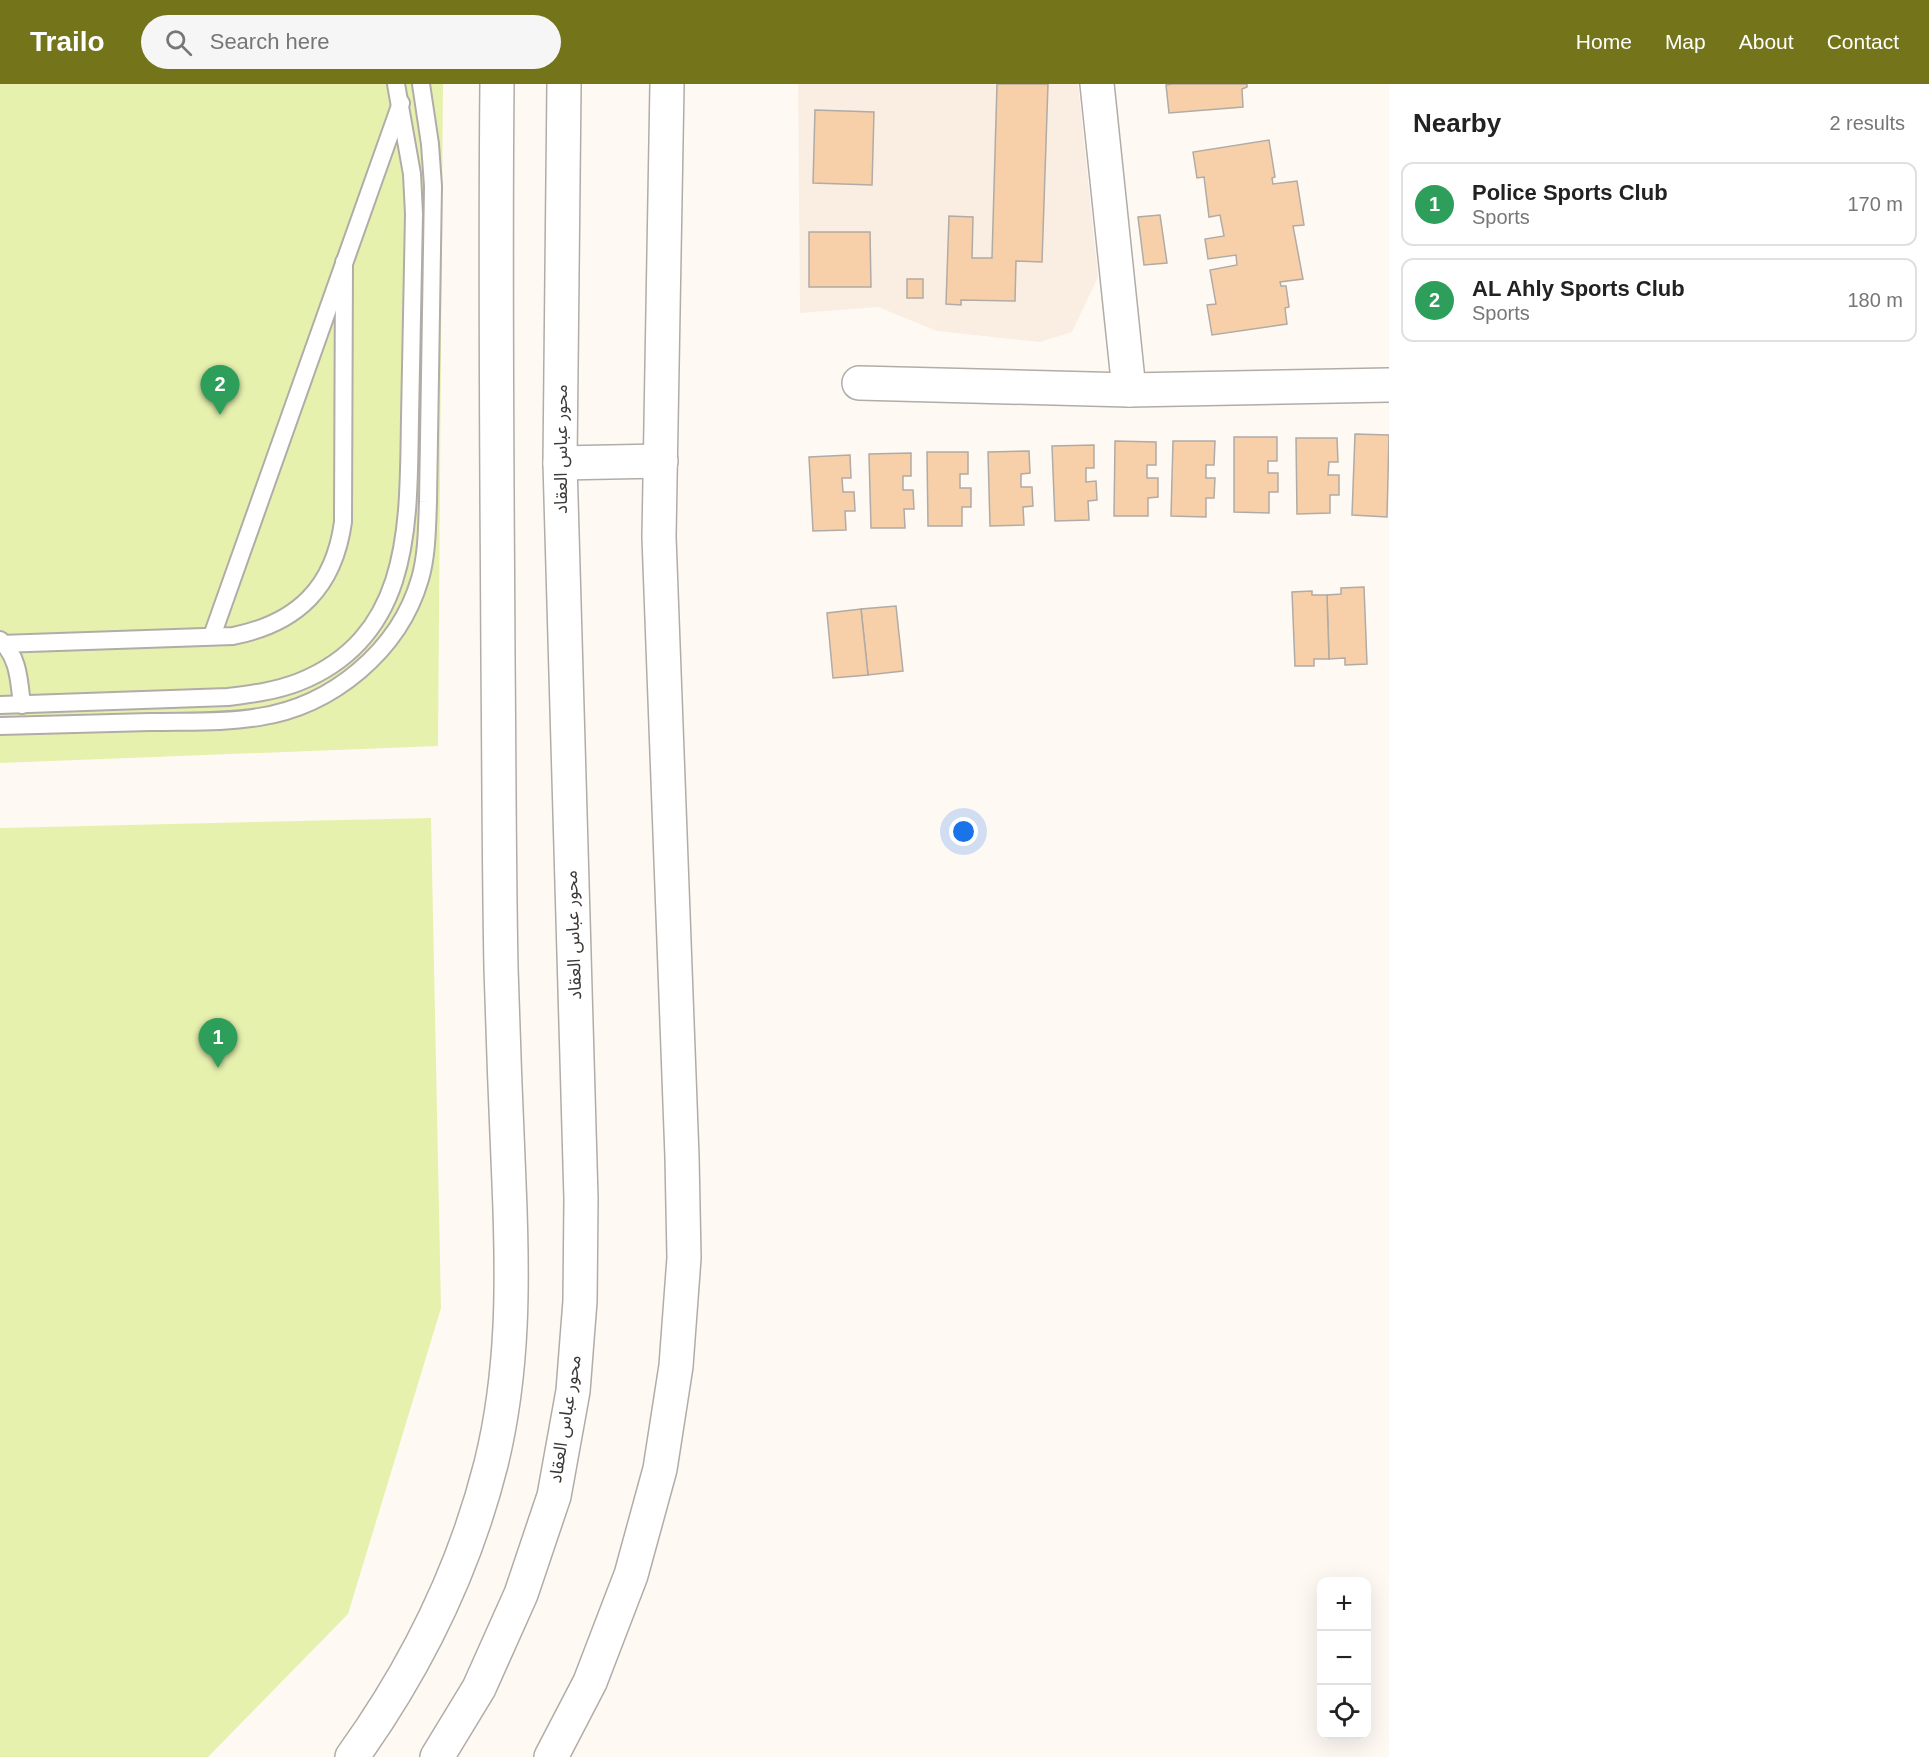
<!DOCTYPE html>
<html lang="en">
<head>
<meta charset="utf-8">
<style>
	body { margin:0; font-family:Arial,"Noto Sans Arabic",sans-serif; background:#f6f6f6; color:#222 }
	.controls { position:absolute; right:18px; bottom:18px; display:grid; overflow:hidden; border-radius:12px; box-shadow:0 6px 24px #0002 }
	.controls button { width:54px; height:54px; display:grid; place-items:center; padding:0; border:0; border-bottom:2px solid #e0e0e0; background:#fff; color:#222; font:30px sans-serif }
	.you { position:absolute; left:964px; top:748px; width:21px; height:21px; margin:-15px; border:4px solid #fff; border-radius:50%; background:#1a73e8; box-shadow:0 0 0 9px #1a73e833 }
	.badge { display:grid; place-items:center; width:39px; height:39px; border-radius:50%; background:#74751b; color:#fff; font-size:20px; font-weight:700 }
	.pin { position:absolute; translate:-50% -50px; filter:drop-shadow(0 2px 3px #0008) }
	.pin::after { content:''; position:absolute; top:32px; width:21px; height:18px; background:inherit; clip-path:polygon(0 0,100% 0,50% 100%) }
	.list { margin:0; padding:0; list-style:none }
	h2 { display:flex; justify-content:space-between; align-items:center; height:78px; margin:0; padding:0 24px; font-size:26px }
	h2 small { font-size:20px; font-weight:400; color:#767676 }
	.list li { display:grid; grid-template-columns:39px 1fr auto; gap:18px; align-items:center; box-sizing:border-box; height:84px; margin:0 12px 12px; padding:0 12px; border:2px solid #e0e0e0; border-radius:12px }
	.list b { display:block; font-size:22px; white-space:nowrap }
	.list p { margin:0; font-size:20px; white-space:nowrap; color:#767676 }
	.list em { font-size:20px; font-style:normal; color:#767676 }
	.icon { flex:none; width:33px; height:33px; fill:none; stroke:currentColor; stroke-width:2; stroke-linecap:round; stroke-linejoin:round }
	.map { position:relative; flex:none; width:1389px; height:1673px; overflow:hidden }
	header { display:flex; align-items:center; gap:36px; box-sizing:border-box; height:84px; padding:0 30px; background:#74751b; color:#fff }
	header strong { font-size:28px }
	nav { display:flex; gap:33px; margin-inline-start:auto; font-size:21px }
	.search { width:420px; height:54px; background:#f6f6f6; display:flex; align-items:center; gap:15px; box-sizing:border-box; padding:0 21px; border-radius:33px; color:#767676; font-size:22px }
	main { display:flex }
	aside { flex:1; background:#fff }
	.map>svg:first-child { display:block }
</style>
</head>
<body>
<header>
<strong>Trailo</strong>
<div class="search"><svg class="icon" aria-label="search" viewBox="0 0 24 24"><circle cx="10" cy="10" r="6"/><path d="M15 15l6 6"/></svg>Search here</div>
<nav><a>Home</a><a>Map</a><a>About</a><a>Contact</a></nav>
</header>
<main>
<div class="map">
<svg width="1389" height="1673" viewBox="0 0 1389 1673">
	<rect width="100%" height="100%" fill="#fff9f4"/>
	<path fill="#faeee3" d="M 798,0 L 1078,0 L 1098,193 L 1072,248 L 1040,258 L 937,247 L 878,223 L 800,229 Z"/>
	<g fill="#e7f1ae">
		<path d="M 0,0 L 443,0 L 438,662 L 0,679 Z"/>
		<path d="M 431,734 L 441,1224 L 348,1530 L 208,1673 L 0,1673 L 0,744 Z"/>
	</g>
	<g fill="#f7d0aa" stroke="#b0aba6" stroke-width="1.5">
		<path d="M 997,0 L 1048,0 L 1042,178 L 1016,177 L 1015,217 L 961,216 L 961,221 L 946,220 L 949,132 L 973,133 L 972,174 L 992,174 Z"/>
		<path d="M 1173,0 L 1247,0 L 1247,3 L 1242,5 L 1243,23 L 1169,29 L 1166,1 Z"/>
		<path d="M 815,26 L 874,28 L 872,101 L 813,99 Z"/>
		<path d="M 1269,56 L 1275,93 L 1272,94 L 1273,100 L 1297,97 L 1304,141 L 1293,142 L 1303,195 L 1280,198 L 1281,202 L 1286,202 L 1289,223 L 1285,224 L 1287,240 L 1212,251 L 1207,221 L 1216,220 L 1210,186 L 1237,181 L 1236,171 L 1208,175 L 1205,155 L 1224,152 L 1220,131 L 1209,133 L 1204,93 L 1197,94 L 1193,68 Z"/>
		<path d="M 1160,131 L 1167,179 L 1144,181 L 1138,133 Z"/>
		<path d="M 809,148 L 870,148 L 871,203 L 809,203 Z"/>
		<rect x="907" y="195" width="16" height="19"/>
		<path d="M 1355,350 L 1389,351 L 1387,433 L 1352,431 Z"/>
		<path d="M 1234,353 L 1277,353 L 1277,377 L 1268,377 L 1268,389 L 1278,389 L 1278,408 L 1269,408 L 1269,429 L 1234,428 Z"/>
		<path d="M 1296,354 L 1337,354 L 1338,378 L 1329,378 L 1328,391 L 1339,391 L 1339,411 L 1330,411 L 1330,429 L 1297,430 Z"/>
		<path d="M 1115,357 L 1156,358 L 1156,381 L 1147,381 L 1147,394 L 1158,394 L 1158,413 L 1148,414 L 1148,432 L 1114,432 Z"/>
		<path d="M 1173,357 L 1215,357 L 1214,381 L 1206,381 L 1206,394 L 1215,394 L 1214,414 L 1206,414 L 1206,433 L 1171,432 Z"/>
		<path d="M 1094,361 L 1094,384 L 1086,384 L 1086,398 L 1096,397 L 1097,416 L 1088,417 L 1089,436 L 1055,437 L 1052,362 Z"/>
		<path d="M 1029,367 L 1030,389 L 1021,390 L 1021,403 L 1032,403 L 1033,422 L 1023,423 L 1024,441 L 990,442 L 988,368 Z"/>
		<path d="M 927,368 L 968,368 L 968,390 L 960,390 L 960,404 L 971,404 L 971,423 L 962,423 L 962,442 L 928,442 Z"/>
		<path d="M 911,369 L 911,392 L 903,392 L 903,406 L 913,406 L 914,425 L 904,425 L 905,444 L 871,444 L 869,370 Z"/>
		<path d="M 850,371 L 851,394 L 842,394 L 843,408 L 854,408 L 855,427 L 845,427 L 846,446 L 813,447 L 809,373 Z"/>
		<path d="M 1364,503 L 1367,580 L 1345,581 L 1345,574 L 1329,575 L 1327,511 L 1341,510 L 1341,504 Z"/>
		<path d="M 1312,507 L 1312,511 L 1327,511 L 1329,575 L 1314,575 L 1314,582 L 1295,582 L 1292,508 Z"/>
		<path d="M 896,522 L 903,587 L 868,591 L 861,525 Z"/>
		<path d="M 861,525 L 868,591 L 833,594 L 827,529 Z"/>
	</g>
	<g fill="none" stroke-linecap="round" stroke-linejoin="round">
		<g stroke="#b1aca7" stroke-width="20">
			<g id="service">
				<path d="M 212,552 L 401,19"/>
				<path d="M 0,556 C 19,573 19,597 22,621"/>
				<path d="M 0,560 L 233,552 C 298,539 334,503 343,438 L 344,178"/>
				<path d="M 0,621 L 228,613 C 252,610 276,607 299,598 C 414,552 408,437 410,334 C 411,266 413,198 414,130 L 412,90 L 396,0"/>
				<path d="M 0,642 C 50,641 100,639 150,638 C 186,637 224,639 259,633 C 332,622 399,567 420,495 C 427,471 427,443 428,418 L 433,102 L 430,60 L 421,0"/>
			</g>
		</g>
		<g stroke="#b1aca7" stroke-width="36">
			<g id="minor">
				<path d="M 1097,0 L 1129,306"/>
				<path d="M 859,299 L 1129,306 L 1389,301"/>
				<path d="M 352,1673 C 416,1584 464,1487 491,1380 C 514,1287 513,1194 509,1099 C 506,1027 503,956 501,884 C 499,781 499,678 498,575 C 497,383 495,192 497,0"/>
			</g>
		</g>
		<g stroke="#b1aca7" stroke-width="36">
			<g id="secondary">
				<path d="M 560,379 L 661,377"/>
				<path d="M 437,1673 L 479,1604 L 521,1510 L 554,1412 L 573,1307 L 580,1217 L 581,1115 L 560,379 L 564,0"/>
				<path d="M 551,1673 L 590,1598 L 631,1491 L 660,1385 L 676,1282 L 684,1174 L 682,1073 L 659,453 L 667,0"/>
			</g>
		</g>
		<use href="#service" stroke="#fff" stroke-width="16"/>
		<use href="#minor" stroke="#fff" stroke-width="33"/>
		<use href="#secondary" stroke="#fff" stroke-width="33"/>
	</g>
	<g text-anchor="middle" stroke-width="6" stroke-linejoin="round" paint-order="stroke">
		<g font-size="18" fill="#3b3836" stroke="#fff">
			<text transform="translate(561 365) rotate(-90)" y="6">محور عباس العقاد</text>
			<text transform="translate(573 851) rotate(-92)" y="6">محور عباس العقاد</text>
			<text transform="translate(565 1335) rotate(-81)" y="6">محور عباس العقاد</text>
		</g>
	</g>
</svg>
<div class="controls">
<button>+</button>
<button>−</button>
<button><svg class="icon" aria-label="locate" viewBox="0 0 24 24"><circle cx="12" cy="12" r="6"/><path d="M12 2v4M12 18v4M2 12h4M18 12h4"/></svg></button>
</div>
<div class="you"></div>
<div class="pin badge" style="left:218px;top:984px;background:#2e9e5b">1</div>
<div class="pin badge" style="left:220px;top:331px;background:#2e9e5b">2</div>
</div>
<aside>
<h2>Nearby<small>2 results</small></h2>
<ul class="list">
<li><span class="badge" style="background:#2e9e5b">1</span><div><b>Police Sports Club</b><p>Sports</p></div><em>170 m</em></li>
<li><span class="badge" style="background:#2e9e5b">2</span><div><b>AL Ahly Sports Club</b><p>Sports</p></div><em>180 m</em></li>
</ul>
</aside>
</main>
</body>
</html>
